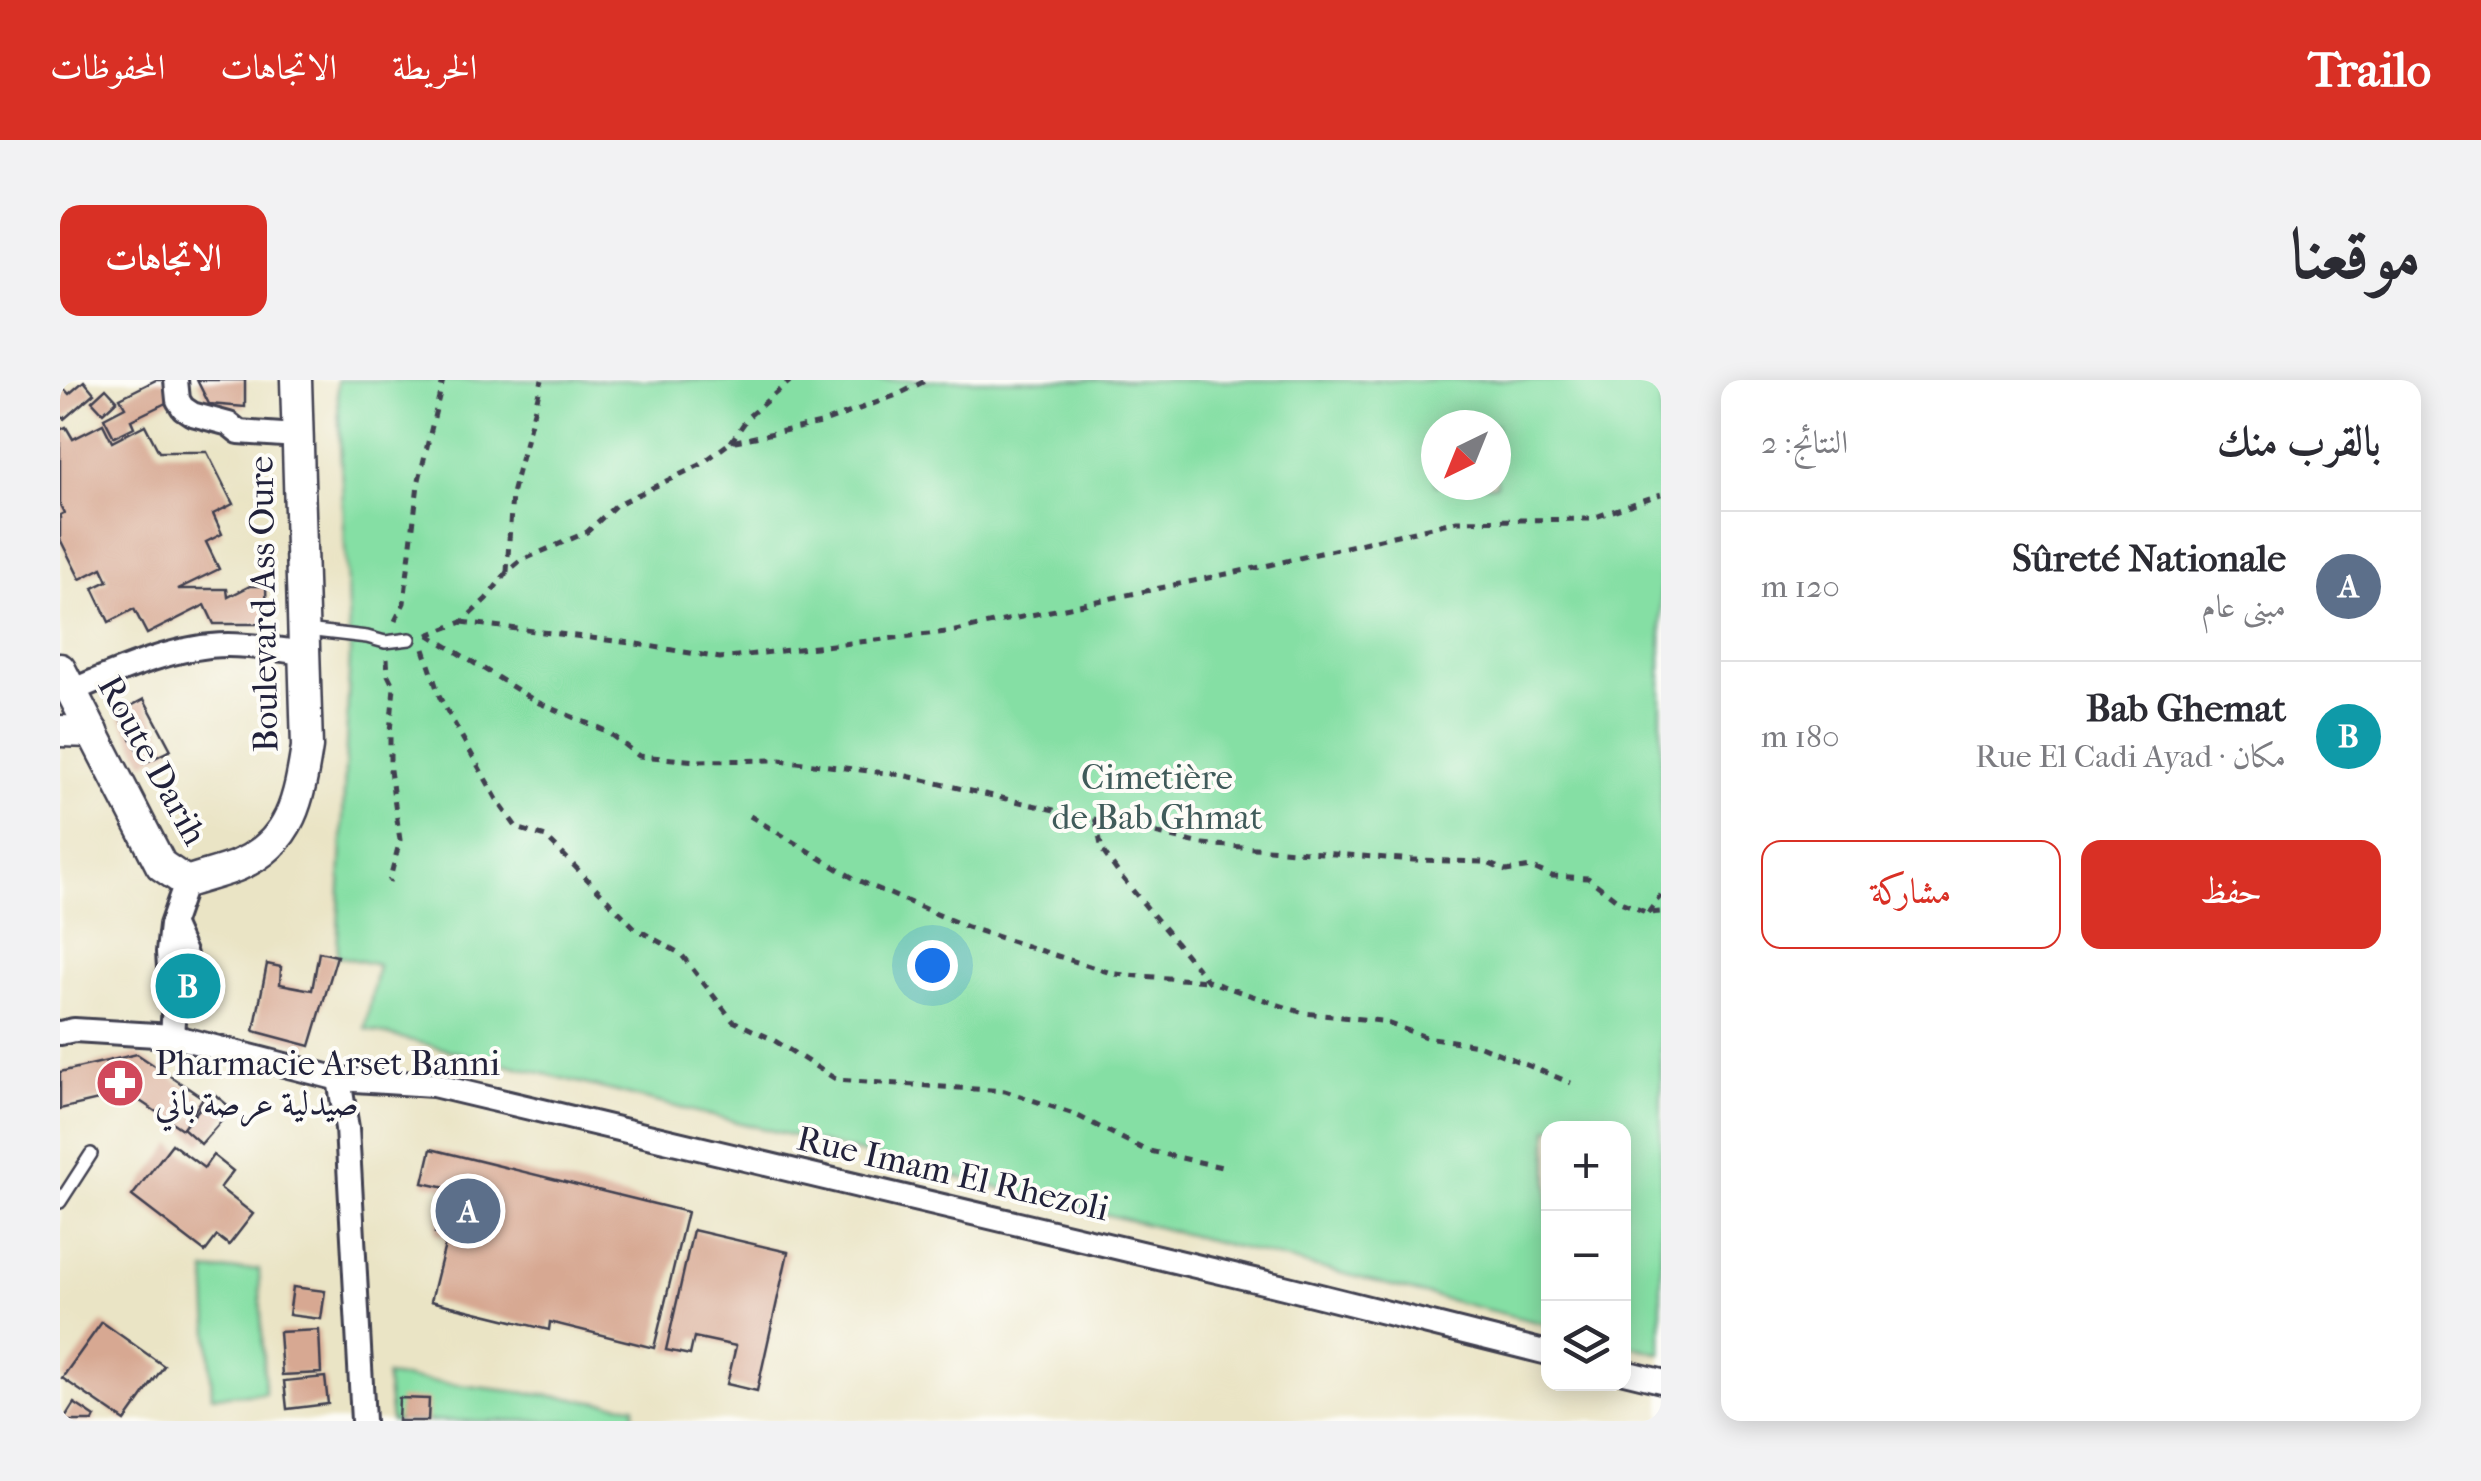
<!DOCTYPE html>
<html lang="ar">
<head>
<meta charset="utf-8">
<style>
	body { margin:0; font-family:"IM FELL French Canon",Amiri,serif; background:#f2f2f3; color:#2b2b33; direction:rtl }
	.controls { position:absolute; right:30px; bottom:30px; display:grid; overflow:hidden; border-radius:20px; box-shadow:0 5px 25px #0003 }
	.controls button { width:90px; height:90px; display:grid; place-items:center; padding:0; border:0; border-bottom:2px solid #e1e1e2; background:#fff; color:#2b2b33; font:50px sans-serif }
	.compass { position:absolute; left:1361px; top:30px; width:90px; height:90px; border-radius:50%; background:#fff; box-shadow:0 5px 25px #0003; rotate:223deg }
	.you { position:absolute; left:872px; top:585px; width:35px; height:35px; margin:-25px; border:8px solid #fff; border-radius:50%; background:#1a73e8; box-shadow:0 0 0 15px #1a73e833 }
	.badge { display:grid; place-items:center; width:65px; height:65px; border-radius:50%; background:#d93025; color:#fff; font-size:32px; font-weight:700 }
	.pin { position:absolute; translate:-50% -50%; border:5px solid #fff; box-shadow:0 2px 10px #0006 }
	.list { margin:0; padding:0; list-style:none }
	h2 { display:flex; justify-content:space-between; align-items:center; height:130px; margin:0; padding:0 40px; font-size:42px }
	h2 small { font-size:32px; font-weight:400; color:#7c7c81 }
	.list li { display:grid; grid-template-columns:65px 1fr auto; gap:30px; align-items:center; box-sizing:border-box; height:150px; padding:0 40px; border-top:2px solid #e1e1e2 }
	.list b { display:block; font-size:38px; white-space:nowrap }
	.list p { margin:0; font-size:32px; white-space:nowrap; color:#7c7c81 }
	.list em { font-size:32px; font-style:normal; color:#7c7c81 }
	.actions { display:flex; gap:20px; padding:30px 40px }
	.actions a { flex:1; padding:22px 0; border:2px solid #d93025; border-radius:20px; text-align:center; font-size:35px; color:#d93025 }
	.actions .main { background:#d93025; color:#fff }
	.icon { flex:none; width:55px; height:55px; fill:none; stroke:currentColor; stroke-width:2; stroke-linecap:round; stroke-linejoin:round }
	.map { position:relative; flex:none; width:1601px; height:1041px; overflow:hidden; direction:ltr; border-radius:20px }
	header { display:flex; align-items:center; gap:60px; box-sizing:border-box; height:140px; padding:0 50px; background:#d93025; color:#fff }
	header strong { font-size:48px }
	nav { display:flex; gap:55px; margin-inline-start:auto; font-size:35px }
	.intro { display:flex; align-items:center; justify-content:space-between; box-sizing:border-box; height:240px; padding:0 60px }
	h1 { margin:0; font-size:70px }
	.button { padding:25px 45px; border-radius:20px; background:#d93025; color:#fff; font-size:35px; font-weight:700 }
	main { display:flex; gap:60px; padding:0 60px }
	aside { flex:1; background:#fff; border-radius:20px; box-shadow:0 5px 25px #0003 }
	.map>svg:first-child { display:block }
</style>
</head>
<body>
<header>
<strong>Trailo</strong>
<nav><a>الخريطة</a><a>الاتجاهات</a><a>المحفوظات</a></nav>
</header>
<div class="intro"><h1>موقعنا</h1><a class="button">الاتجاهات</a></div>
<main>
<aside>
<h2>بالقرب منك<small>النتائج: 2</small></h2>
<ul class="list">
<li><span class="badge" style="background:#5c6f8a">A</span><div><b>Sûreté Nationale</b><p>مبنى عام</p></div><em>120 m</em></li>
<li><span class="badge" style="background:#0f9aa8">B</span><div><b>Bab Ghemat</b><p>مكان · Rue El Cadi Ayad</p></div><em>180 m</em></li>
</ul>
<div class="actions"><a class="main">حفظ</a><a>مشاركة</a></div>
</aside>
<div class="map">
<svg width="1601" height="1041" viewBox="0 0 1601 1041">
	<rect width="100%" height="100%" fill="#fdfcf7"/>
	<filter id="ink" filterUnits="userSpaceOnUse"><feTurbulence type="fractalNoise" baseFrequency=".01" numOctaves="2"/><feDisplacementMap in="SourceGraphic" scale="20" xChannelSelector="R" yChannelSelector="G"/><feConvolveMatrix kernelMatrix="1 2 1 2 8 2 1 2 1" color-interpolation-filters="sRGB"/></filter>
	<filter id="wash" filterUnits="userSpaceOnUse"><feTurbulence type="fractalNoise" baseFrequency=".0048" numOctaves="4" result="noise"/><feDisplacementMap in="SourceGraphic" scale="40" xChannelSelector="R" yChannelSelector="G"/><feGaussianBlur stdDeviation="2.25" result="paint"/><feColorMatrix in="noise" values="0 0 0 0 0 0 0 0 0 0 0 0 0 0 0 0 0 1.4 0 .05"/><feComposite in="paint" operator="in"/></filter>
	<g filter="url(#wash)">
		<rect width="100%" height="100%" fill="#eae4c5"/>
		<g fill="#85dfa4" stroke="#548070" stroke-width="2.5" fill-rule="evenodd">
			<path d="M 277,0 L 1601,0 L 1601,974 L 1564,964 L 1564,748 L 1488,748 L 1488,945 L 305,649 L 318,585 L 277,576 L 290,272 ZM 1376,45 L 1436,45 L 1436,105 L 1376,105 Z"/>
			<path d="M 199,889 L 205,1013 L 152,1016 L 146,891 Z"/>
			<path d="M 326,996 L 575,1026 L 572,1041 L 331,1041 Z"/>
		</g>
		<g id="blocks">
			<g fill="#d7a892">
				<path d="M 96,0 L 104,0 L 114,19 L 71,40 L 74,47 L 54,57 L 44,38 L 65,27 L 60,18 Z"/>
				<path d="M 137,0 L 185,0 L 185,27 L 149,24 Z"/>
				<path d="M 24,1 L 34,13 L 4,39 L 0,35 L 0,4 L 9,14 Z"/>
				<path d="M 46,8 L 57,20 L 43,33 L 32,21 Z"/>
				<path d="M 43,44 L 52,62 L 85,45 L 99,72 L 147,72 L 173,124 L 153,134 L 162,154 L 146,162 L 159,189 L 118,209 L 167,209 L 168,217 L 190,206 L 206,206 L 207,244 L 154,244 L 145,225 L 87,254 L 74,229 L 49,242 L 33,208 L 48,201 L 42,188 L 20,199 L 0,159 L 0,135 L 4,133 L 0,125 L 0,50 L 6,47 L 13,59 Z"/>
				<path d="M 84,319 L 111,370 L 84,383 L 58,333 Z"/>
				<path d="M 259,572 L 277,576 L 250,666 L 194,651 L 207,584 L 221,587 L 220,604 L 252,610 Z"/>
				<path d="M 77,674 L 143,718 L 122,749 L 68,713 L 0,729 L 0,692 Z"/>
				<path d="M 153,713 L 172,729 L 141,764 L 123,748 Z"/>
				<path d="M 112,764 L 144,788 L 153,775 L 173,791 L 160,808 L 193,834 L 169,865 L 157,856 L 145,872 L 72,816 Z"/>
				<path d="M 371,769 L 627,832 L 594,968 L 490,942 L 489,950 L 371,921 L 387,857 L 375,853 L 386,808 L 363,803 Z"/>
				<path d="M 633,850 L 728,872 L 697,1011 L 667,1004 L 676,966 L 634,957 L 630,975 L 606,970 Z"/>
				<path d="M 233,907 L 265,911 L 261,939 L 229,935 Z"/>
				<path d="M 42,942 L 104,986 L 65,1041 L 2,998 Z"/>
				<path d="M 259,950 L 261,993 L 222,995 L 219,952 Z"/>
				<path d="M 265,997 L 268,1024 L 227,1029 L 224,1001 Z"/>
				<path d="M 339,1018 L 369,1019 L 368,1041 L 338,1041 Z"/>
				<path d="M 14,1023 L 35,1037 L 33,1041 L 7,1041 L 4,1039 Z"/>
			</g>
		</g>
	</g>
	<g filter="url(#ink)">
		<use href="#blocks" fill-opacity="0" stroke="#403f50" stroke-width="2.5"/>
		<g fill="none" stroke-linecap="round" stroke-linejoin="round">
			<g stroke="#403f50" stroke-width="16">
				<g id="service">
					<path d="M 246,250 L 307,257 L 325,262 L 350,259"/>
					<path d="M 0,822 L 31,774"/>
				</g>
			</g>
			<g stroke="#403f50" stroke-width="28">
				<g id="minor">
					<path d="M 116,0 L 118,20 L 123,28 L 132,34 L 169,44 L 179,52 L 237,56"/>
					<path d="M 11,311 C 58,291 116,265 168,265 C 194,265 220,270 245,273"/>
					<path d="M 112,546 L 125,575 L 128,606 L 114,626"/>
					<path d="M 0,653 L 14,650 L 112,656 L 279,699 L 373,705 L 1224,907 L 1488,973"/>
					<path d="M 112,656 L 114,626 L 110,602 L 108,572 L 111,545 L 126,502"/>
					<path d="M 279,699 L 287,748 L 303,1041"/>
					<path d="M 1564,992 L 1601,1001"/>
				</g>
			</g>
			<g stroke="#403f50" stroke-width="35">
				<g id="tertiary">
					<path d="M 0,289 L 101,485 L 126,502 C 143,496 163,492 179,485 C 232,462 239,418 247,367 L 236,0"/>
					<path d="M 0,351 L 33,352"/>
				</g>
			</g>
			<g stroke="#403f50" stroke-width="5" stroke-dasharray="8 8" stroke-linecap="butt">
				<path d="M 671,62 L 689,36 L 731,0"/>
				<path d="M 447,192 L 452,114 L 482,0"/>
				<path d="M 335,241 L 344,223 L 358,104 L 383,0"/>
				<path d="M 402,242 L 571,263 L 660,278 L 895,251 L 1205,186 L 1397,141 L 1530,139 L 1601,114"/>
				<path d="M 368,255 L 402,242 L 426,219 L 447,192 L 460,181 L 527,152 L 556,125 L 640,85 L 671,62 L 761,43 L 837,15 L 867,0"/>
				<path d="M 369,255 L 477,322 L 546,351 L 579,376 L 637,381 L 720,380 L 842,395 L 1142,464 L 1354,480 L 1425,482 L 1446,491 L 1471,487 L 1492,496 L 1528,498 L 1558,521 L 1588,533 L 1601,532"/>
				<path d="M 364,269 L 380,318 L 439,423 L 457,448 L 486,457 L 575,548 L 621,574 L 673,641 L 712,659 L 777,700 L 945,711 L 1014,734 L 1085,770 L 1162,787"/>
				<path d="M 327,279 L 328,295 L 334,307 L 330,352 L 330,390 L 340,460 L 329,502"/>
				<path d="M 690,436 L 795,499 L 907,547 L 1054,594 L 1147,601"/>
				<path d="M 1036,441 L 1042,470 L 1059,494 L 1148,601 L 1243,633 L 1321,641 L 1366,657 L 1418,665 L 1511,703"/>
				<path d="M 1588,533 L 1601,515"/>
			</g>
			<use href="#service" stroke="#fff" stroke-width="11"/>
			<use href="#minor" stroke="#fff" stroke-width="22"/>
			<use href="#tertiary" stroke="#fff" stroke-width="30"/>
		</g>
	</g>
	<defs>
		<g id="pharmacy-disc" transform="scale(2.5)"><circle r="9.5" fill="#d1495b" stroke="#fdfcf7"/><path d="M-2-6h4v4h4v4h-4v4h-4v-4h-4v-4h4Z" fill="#fff"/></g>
	</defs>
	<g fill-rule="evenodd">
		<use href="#pharmacy-disc" x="60" y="703"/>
	</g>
	<g text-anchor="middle" stroke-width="8" stroke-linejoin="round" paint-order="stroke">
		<g font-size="35" fill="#22223b" stroke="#fdfcf7">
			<text transform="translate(203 224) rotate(-91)" y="12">Boulevard Ass Oure</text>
			<text transform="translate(93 380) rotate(61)" y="12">Route Darih</text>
			<text transform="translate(893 793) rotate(13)" y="12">Rue Imam El Rhezoli</text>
		</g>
		<g font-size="35" fill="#405b5a" stroke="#fdfcf7">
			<text x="1097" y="409">Cimetière<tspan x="1097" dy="40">de Bab Ghmat</tspan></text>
		</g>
		<g font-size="35" fill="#22223b" stroke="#fdfcf7" text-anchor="start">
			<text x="95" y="695">Pharmacie Arset Banni<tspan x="95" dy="40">صيدلية عرصة باني</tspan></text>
		</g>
	</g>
</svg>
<div class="controls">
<button>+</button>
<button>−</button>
<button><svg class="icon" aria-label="layers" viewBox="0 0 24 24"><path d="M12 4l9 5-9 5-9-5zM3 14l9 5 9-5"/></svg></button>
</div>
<svg class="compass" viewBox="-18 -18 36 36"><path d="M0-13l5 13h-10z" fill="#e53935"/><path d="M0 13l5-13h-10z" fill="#7c7c81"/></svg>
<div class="you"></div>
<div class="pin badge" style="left:408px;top:831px;background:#5c6f8a">A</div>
<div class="pin badge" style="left:128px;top:606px;background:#0f9aa8">B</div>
</div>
</main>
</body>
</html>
